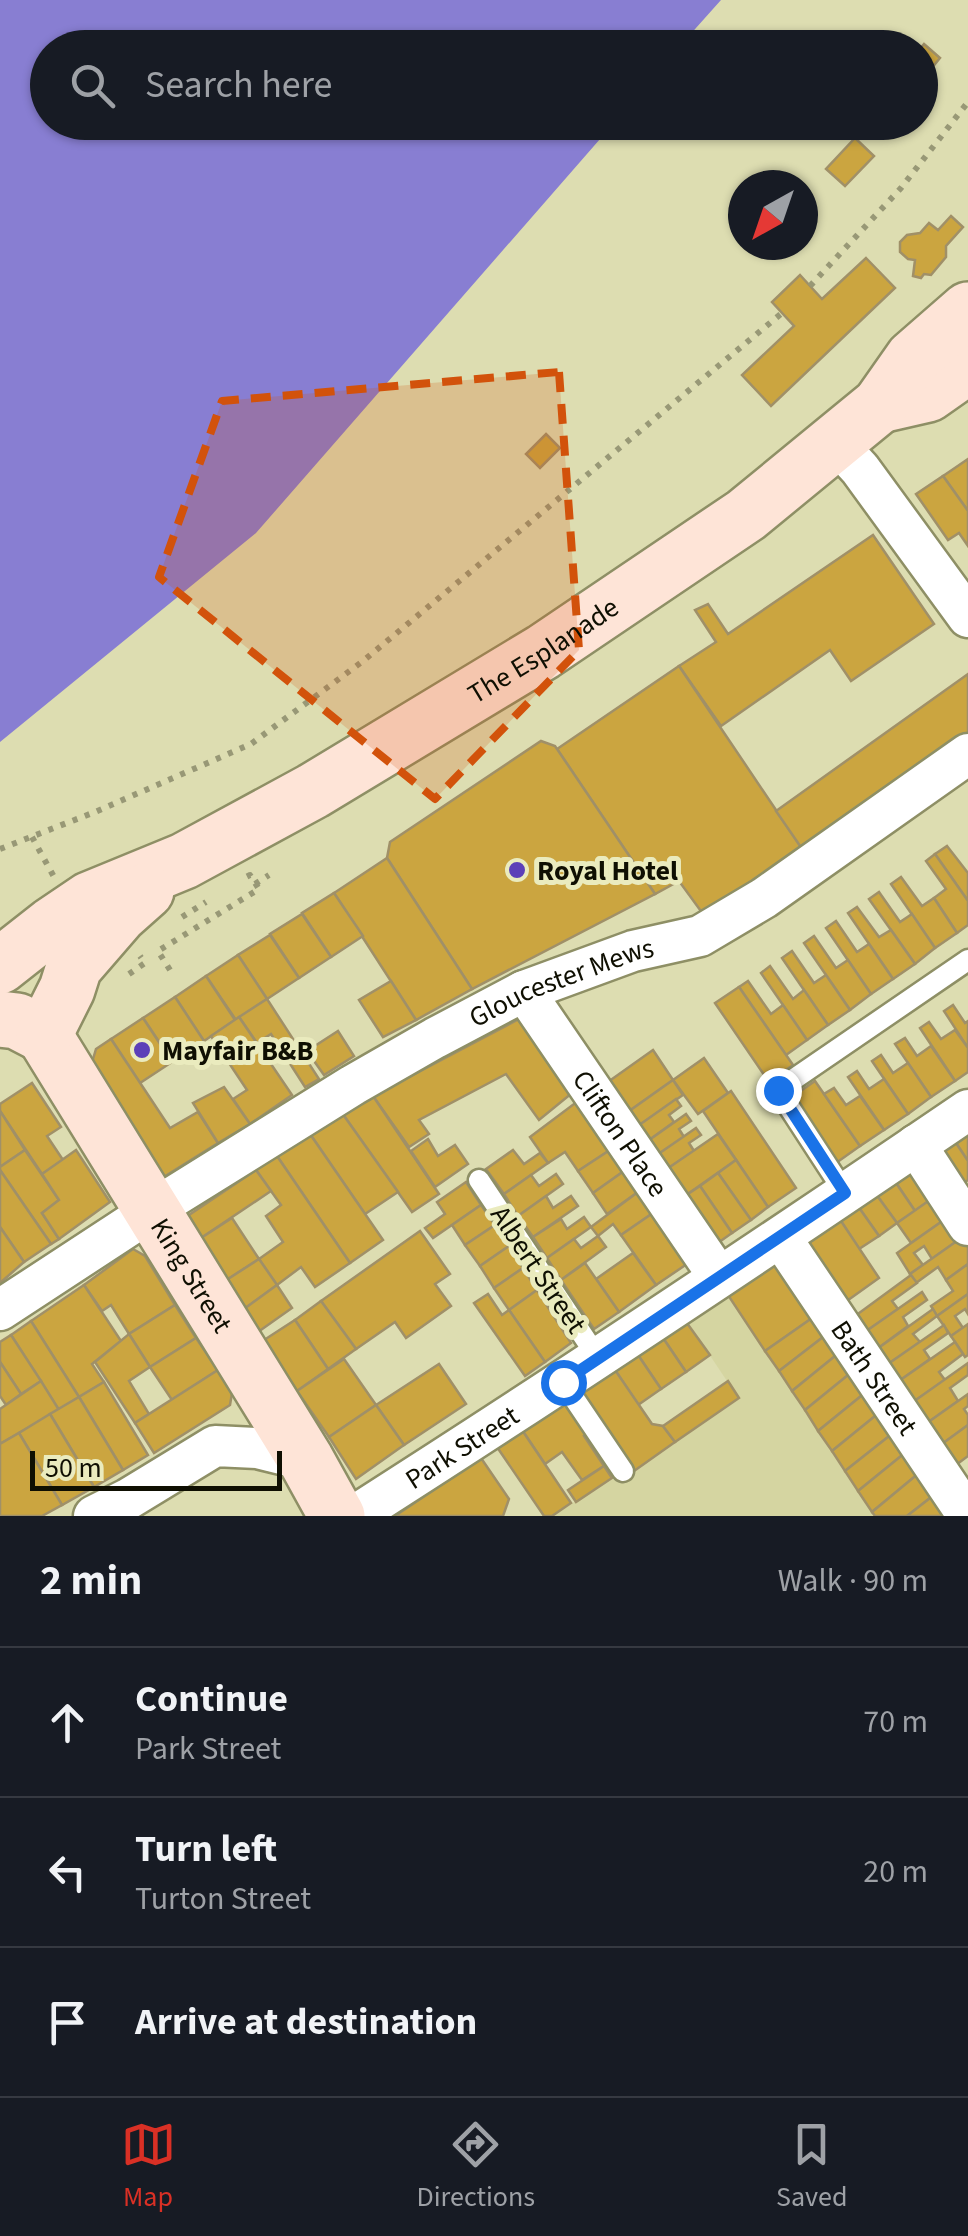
<!DOCTYPE html>
<html lang="en">
<head>
<meta charset="utf-8">
<style>
	body { margin:0; font-family:"Source Sans 3",sans-serif; background:#20242c; color:#f1f3f6 }
	.compass { position:absolute; left:728px; top:170px; width:90px; height:90px; border-radius:50%; background:#171b24; box-shadow:0 2px 8px #0004; rotate:220deg }
	.scale { position:absolute; left:30px; bottom:25px; width:252px; box-sizing:border-box; padding-left:10px; border:5px solid #0f0f02; border-top:0; font-size:28px; line-height:35px; white-space:nowrap; color:#0f0f02; -webkit-text-stroke:8px #eaebbe; paint-order:stroke }
	.stop { position:absolute; width:30px; height:30px; margin:-22px; border:8px solid #1a73e8; border-radius:50%; background:#fff }
	.stop.end { background:#1a73e8; border-color:#fff; box-shadow:0 2px 10px #0008 }
	.list { margin:0; padding:0; list-style:none }
	h2 { display:flex; justify-content:space-between; align-items:center; height:130px; margin:0; padding:0 40px; font-size:42px }
	h2 small { font-size:32px; font-weight:400; color:#9ea1a6 }
	.list li { display:grid; grid-template-columns:65px 1fr auto; gap:30px; align-items:center; box-sizing:border-box; height:150px; padding:0 40px; border-top:2px solid #363941 }
	.list b { display:block; font-size:38px; white-space:nowrap }
	.list p { margin:0; font-size:32px; white-space:nowrap; color:#9ea1a6 }
	.list em { font-size:32px; font-style:normal; color:#9ea1a6 }
	.icon { flex:none; width:55px; height:55px; fill:none; stroke:currentColor; stroke-width:2; stroke-linecap:round; stroke-linejoin:round }
	.map { position:relative; flex:none; width:968px; height:1516px; overflow:hidden }
	.search { position:absolute; background:#171b24; box-shadow:0 2px 8px #0004; left:30px; right:30px; top:30px; height:110px; display:flex; align-items:center; gap:25px; box-sizing:border-box; padding:0 35px; border-radius:55px; color:#9ea1a6; font-size:38px }
	.sheet { height:580px; background:#171b24 }
	nav { display:flex; justify-content:space-around; align-items:center; box-sizing:border-box; height:140px; border-top:2px solid #363941; background:#171b24; font-size:28px; color:#9ea1a6 }
	nav a { display:grid; justify-items:center; gap:5px }
	nav .on { color:#d93025 }
	.map>svg:first-child { display:block }
</style>
</head>
<body>
<div class="map">
<svg width="968" height="1516" viewBox="0 0 968 1516">
	<rect width="100%" height="100%" fill="#ddddb1"/>
	<path fill="#d5d5a1" d="M 729,1296 L 875,1516 L 552,1516 L 612,1478 L 617,1482 L 739,1399 L 689,1324 Z"/>
	<path fill="#887ed2" d="M 0,0 L 721,0 L 679,47 L 48,48 L 48,122 L 614,123 L 256,533 L 0,742 Z"/>
	<g fill="#cba540" stroke="#a09068" stroke-width="2.5">
		<path d="M 924,44 L 940,58 L 922,80 L 920,49 Z"/>
		<path d="M 855,138 L 874,156 L 845,186 L 826,169 Z"/>
		<path d="M 951,216 L 963,227 L 946,246 L 946,257 L 931,275 L 924,274 L 921,278 L 913,276 L 915,260 L 908,259 L 900,252 L 900,242 L 907,235 L 920,233 L 929,223 L 938,230 Z"/>
		<path d="M 866,258 L 895,288 L 771,406 L 742,375 L 794,326 L 772,302 L 800,275 L 822,299 Z"/>
		<path d="M 546,434 L 560,448 L 540,468 L 526,454 Z"/>
		<path d="M 968,459 L 968,511 L 943,476 Z"/>
		<path d="M 943,476 L 968,511 L 968,546 L 959,533 L 948,540 L 916,494 Z"/>
		<path d="M 873,535 L 934,624 L 851,681 L 830,650 L 721,726 L 679,666 L 716,642 L 695,610 L 708,604 L 728,634 Z"/>
		<path d="M 679,666 L 805,853 L 706,918 L 679,881 L 655,894 L 557,749 Z"/>
		<path d="M 968,674 L 968,737 L 805,853 L 776,811 Z"/>
		<path d="M 541,741 L 555,746 L 655,894 L 472,989 L 387,858 L 390,842 Z"/>
		<path d="M 947,846 L 968,873 L 968,901 L 935,854 Z"/>
		<path d="M 935,854 L 968,901 L 968,925 L 957,933 L 934,898 L 946,889 L 926,861 Z"/>
		<path d="M 387,858 L 472,989 L 416,1020 L 334,893 Z"/>
		<path d="M 901,877 L 922,906 L 934,898 L 957,933 L 935,948 L 891,884 Z"/>
		<path d="M 879,892 L 900,922 L 912,914 L 935,948 L 915,964 L 869,899 Z"/>
		<path d="M 334,893 L 363,936 L 331,957 L 302,913 Z"/>
		<path d="M 857,907 L 879,937 L 891,930 L 915,964 L 893,979 L 848,913 Z"/>
		<path d="M 302,914 L 331,957 L 299,978 L 270,934 Z"/>
		<path d="M 836,921 L 857,952 L 869,944 L 893,979 L 871,994 L 826,928 Z"/>
		<path d="M 270,935 L 299,978 L 267,999 L 238,955 Z"/>
		<path d="M 814,936 L 836,968 L 848,960 L 871,994 L 850,1010 L 804,943 Z"/>
		<path d="M 792,951 L 814,983 L 826,975 L 850,1010 L 828,1025 L 782,958 Z"/>
		<path d="M 238,955 L 267,999 L 236,1020 L 206,976 Z"/>
		<path d="M 770,966 L 793,999 L 804,990 L 828,1025 L 807,1040 L 761,973 Z"/>
		<path d="M 206,976 L 235,1020 L 204,1041 L 175,997 Z"/>
		<path d="M 391,981 L 416,1020 L 383,1037 L 359,1000 Z"/>
		<path d="M 748,981 L 771,1014 L 783,1005 L 807,1040 L 786,1055 L 739,987 Z"/>
		<path d="M 739,987 L 793,1065 L 769,1082 L 715,1003 Z"/>
		<path d="M 175,997 L 204,1041 L 172,1061 L 143,1018 Z"/>
		<path d="M 267,999 L 319,1079 L 305,1087 L 271,1034 L 257,1043 L 239,1017 Z"/>
		<path d="M 953,1005 L 965,1023 L 968,1021 L 968,1048 L 944,1011 Z"/>
		<path d="M 239,1017 L 292,1095 L 250,1124 L 233,1099 L 247,1090 L 211,1036 Z"/>
		<path d="M 143,1018 L 172,1062 L 140,1083 L 111,1039 Z"/>
		<path d="M 521,1018 L 572,1093 L 539,1120 L 506,1074 L 419,1120 L 429,1134 L 409,1147 L 373,1096 Z"/>
		<path d="M 929,1022 L 941,1039 L 955,1030 L 968,1048 L 968,1072 L 955,1081 L 920,1028 Z"/>
		<path d="M 338,1031 L 354,1056 L 324,1075 L 307,1051 Z"/>
		<path d="M 905,1038 L 917,1056 L 931,1046 L 955,1081 L 931,1097 L 895,1044 Z"/>
		<path d="M 111,1039 L 170,1128 L 198,1112 L 218,1143 L 162,1178 L 91,1066 L 96,1049 Z"/>
		<path d="M 653,1050 L 673,1080 L 625,1114 L 605,1084 Z"/>
		<path d="M 881,1055 L 893,1073 L 908,1063 L 931,1097 L 908,1114 L 872,1061 Z"/>
		<path d="M 704,1058 L 728,1093 L 698,1114 L 673,1080 Z"/>
		<path d="M 857,1071 L 869,1089 L 884,1079 L 908,1114 L 884,1130 L 848,1077 Z"/>
		<path d="M 673,1080 L 683,1095 L 635,1128 L 625,1114 Z"/>
		<path d="M 815,1081 L 860,1146 L 836,1163 L 792,1097 Z"/>
		<path d="M 32,1083 L 61,1127 L 47,1136 L 63,1160 L 42,1174 L 0,1111 L 0,1104 Z"/>
		<path d="M 224,1087 L 250,1124 L 218,1143 L 193,1103 Z"/>
		<path d="M 834,1088 L 846,1105 L 860,1096 L 884,1130 L 860,1146 L 824,1094 Z"/>
		<path d="M 731,1091 L 796,1188 L 768,1207 L 703,1111 Z"/>
		<path d="M 373,1096 L 439,1194 L 412,1212 L 342,1113 Z"/>
		<path d="M 676,1099 L 681,1106 L 669,1115 L 674,1122 L 645,1143 L 635,1128 Z"/>
		<path d="M 578,1101 L 610,1150 L 578,1171 L 565,1152 L 548,1163 L 530,1137 Z"/>
		<path d="M 0,1111 L 25,1150 L 0,1167 Z"/>
		<path d="M 342,1113 L 398,1192 L 365,1214 L 310,1134 Z"/>
		<path d="M 686,1114 L 691,1121 L 679,1129 L 684,1137 L 654,1157 L 645,1143 Z"/>
		<path d="M 968,1126 L 968,1161 L 952,1137 Z"/>
		<path d="M 696,1128 L 701,1135 L 689,1143 L 694,1151 L 664,1171 L 654,1157 Z"/>
		<path d="M 310,1134 L 383,1240 L 350,1263 L 277,1156 Z"/>
		<path d="M 718,1134 L 736,1160 L 682,1198 L 664,1171 Z"/>
		<path d="M 952,1137 L 968,1161 L 968,1180 L 956,1188 L 931,1151 Z"/>
		<path d="M 428,1139 L 438,1156 L 455,1145 L 468,1164 L 435,1187 L 411,1151 Z"/>
		<path d="M 25,1150 L 59,1200 L 42,1213 L 59,1239 L 51,1244 L 0,1170 L 0,1167 Z"/>
		<path d="M 76,1150 L 110,1202 L 59,1239 L 42,1213 L 59,1200 L 42,1174 Z"/>
		<path d="M 513,1150 L 524,1164 L 540,1153 L 548,1163 L 504,1194 L 486,1169 Z"/>
		<path d="M 610,1150 L 624,1171 L 593,1193 L 578,1171 Z"/>
		<path d="M 277,1156 L 350,1263 L 315,1287 L 301,1267 L 277,1285 L 259,1259 L 283,1242 L 266,1216 L 281,1205 L 256,1170 Z"/>
		<path d="M 736,1160 L 768,1207 L 751,1220 L 718,1173 Z"/>
		<path d="M 914,1161 L 937,1195 L 915,1211 L 892,1177 Z"/>
		<path d="M 0,1170 L 51,1244 L 24,1262 L 0,1227 Z"/>
		<path d="M 256,1170 L 271,1191 L 198,1240 L 187,1224 L 189,1215 Z"/>
		<path d="M 624,1171 L 638,1192 L 607,1214 L 593,1193 Z"/>
		<path d="M 718,1173 L 751,1220 L 732,1233 L 700,1186 Z"/>
		<path d="M 556,1174 L 563,1184 L 518,1216 L 504,1194 L 531,1175 L 539,1186 Z"/>
		<path d="M 892,1177 L 915,1211 L 897,1223 L 873,1190 Z"/>
		<path d="M 466,1182 L 481,1205 L 433,1238 L 425,1228 L 445,1214 L 437,1202 Z"/>
		<path d="M 700,1186 L 732,1233 L 715,1245 L 682,1198 Z"/>
		<path d="M 873,1190 L 897,1223 L 879,1236 L 855,1202 Z"/>
		<path d="M 638,1192 L 653,1213 L 621,1235 L 613,1224 L 598,1236 L 591,1227 Z"/>
		<path d="M 937,1195 L 951,1215 L 911,1243 L 897,1223 Z"/>
		<path d="M 546,1196 L 553,1208 L 571,1196 L 578,1206 L 533,1237 L 518,1216 Z"/>
		<path d="M 855,1202 L 879,1236 L 859,1249 L 837,1215 Z"/>
		<path d="M 481,1205 L 495,1225 L 465,1245 L 452,1225 Z"/>
		<path d="M 653,1213 L 687,1264 L 656,1285 L 621,1235 Z"/>
		<path d="M 837,1215 L 879,1278 L 844,1303 L 801,1240 Z"/>
		<path d="M 951,1215 L 964,1236 L 932,1259 L 924,1246 L 914,1253 L 923,1265 L 910,1274 L 897,1253 Z"/>
		<path d="M 584,1217 L 591,1227 L 547,1258 L 533,1237 L 561,1219 L 567,1229 Z"/>
		<path d="M 232,1218 L 259,1259 L 225,1281 L 198,1240 Z"/>
		<path d="M 495,1225 L 509,1246 L 480,1266 L 465,1245 Z"/>
		<path d="M 0,1227 L 24,1262 L 0,1283 Z"/>
		<path d="M 420,1231 L 450,1274 L 435,1284 L 451,1306 L 406,1338 L 395,1322 L 356,1349 L 321,1301 Z"/>
		<path d="M 598,1236 L 606,1247 L 561,1280 L 547,1258 L 574,1239 L 581,1248 Z"/>
		<path d="M 964,1236 L 968,1242 L 968,1264 L 946,1280 L 938,1267 L 916,1283 L 910,1274 Z"/>
		<path d="M 509,1246 L 523,1268 L 494,1288 L 480,1266 Z"/>
		<path d="M 133,1249 L 145,1256 L 175,1305 L 129,1334 L 111,1305 L 102,1311 L 84,1285 Z"/>
		<path d="M 633,1253 L 656,1285 L 619,1312 L 596,1279 Z"/>
		<path d="M 259,1259 L 277,1285 L 244,1309 L 225,1281 Z"/>
		<path d="M 774,1260 L 815,1316 L 765,1351 L 724,1289 Z"/>
		<path d="M 585,1263 L 619,1312 L 594,1329 L 561,1280 Z"/>
		<path d="M 968,1264 L 968,1294 L 937,1316 L 931,1306 L 953,1291 L 946,1280 Z"/>
		<path d="M 523,1268 L 537,1290 L 509,1310 L 494,1288 Z"/>
		<path d="M 911,1275 L 917,1283 L 892,1301 L 898,1309 L 865,1332 L 855,1316 Z"/>
		<path d="M 84,1285 L 121,1341 L 92,1364 L 104,1382 L 79,1397 L 31,1321 Z"/>
		<path d="M 277,1285 L 292,1308 L 258,1332 L 244,1309 Z"/>
		<path d="M 537,1290 L 571,1343 L 545,1362 L 509,1310 Z"/>
		<path d="M 922,1292 L 927,1300 L 903,1317 L 908,1326 L 877,1349 L 865,1332 Z"/>
		<path d="M 488,1294 L 502,1315 L 509,1310 L 545,1362 L 525,1376 L 474,1303 Z"/>
		<path d="M 968,1294 L 968,1314 L 965,1309 L 955,1316 L 963,1328 L 951,1336 L 937,1316 Z"/>
		<path d="M 321,1301 L 356,1349 L 328,1369 L 295,1320 Z"/>
		<path d="M 175,1305 L 196,1338 L 150,1367 L 129,1334 Z"/>
		<path d="M 933,1309 L 937,1316 L 913,1334 L 920,1342 L 888,1364 L 877,1349 Z"/>
		<path d="M 815,1316 L 827,1334 L 779,1371 L 765,1351 Z"/>
		<path d="M 684,1319 L 710,1355 L 686,1372 L 661,1335 Z"/>
		<path d="M 295,1320 L 328,1369 L 297,1391 L 264,1340 Z"/>
		<path d="M 31,1321 L 79,1397 L 59,1410 L 11,1335 Z"/>
		<path d="M 968,1324 L 968,1355 L 965,1357 L 951,1336 Z"/>
		<path d="M 944,1325 L 948,1333 L 924,1350 L 930,1359 L 899,1381 L 888,1364 Z"/>
		<path d="M 129,1334 L 150,1367 L 129,1381 L 149,1414 L 135,1423 L 95,1362 Z"/>
		<path d="M 827,1334 L 840,1352 L 792,1391 L 779,1371 Z"/>
		<path d="M 11,1335 L 41,1381 L 21,1394 L 0,1362 L 0,1342 Z"/>
		<path d="M 661,1335 L 686,1372 L 661,1389 L 636,1352 Z"/>
		<path d="M 196,1338 L 218,1370 L 172,1400 L 150,1367 Z"/>
		<path d="M 955,1342 L 963,1354 L 939,1372 L 945,1380 L 913,1402 L 899,1381 Z"/>
		<path d="M 636,1352 L 661,1389 L 638,1405 L 613,1367 Z"/>
		<path d="M 840,1352 L 853,1371 L 805,1410 L 792,1391 Z"/>
		<path d="M 344,1359 L 376,1405 L 329,1437 L 297,1391 Z"/>
		<path d="M 0,1362 L 21,1394 L 6,1405 L 0,1396 Z"/>
		<path d="M 968,1363 L 968,1375 L 950,1388 L 958,1401 L 927,1423 L 913,1402 Z"/>
		<path d="M 439,1364 L 466,1404 L 404,1445 L 376,1405 Z"/>
		<path d="M 613,1367 L 652,1424 L 663,1426 L 675,1442 L 634,1471 L 579,1390 Z"/>
		<path d="M 218,1370 L 232,1393 L 230,1405 L 154,1453 L 135,1423 Z"/>
		<path d="M 853,1371 L 866,1392 L 818,1431 L 805,1410 Z"/>
		<path d="M 41,1381 L 59,1410 L 0,1444 L 0,1409 Z"/>
		<path d="M 728,1381 L 739,1398 L 675,1442 L 663,1426 Z"/>
		<path d="M 104,1382 L 148,1455 L 123,1470 L 79,1397 Z"/>
		<path d="M 866,1392 L 880,1412 L 832,1451 L 818,1431 Z"/>
		<path d="M 968,1394 L 968,1406 L 964,1409 L 968,1415 L 968,1425 L 942,1444 L 927,1423 Z"/>
		<path d="M 79,1397 L 123,1470 L 94,1487 L 50,1414 Z"/>
		<path d="M 566,1400 L 589,1433 L 584,1436 L 604,1466 L 582,1480 L 562,1452 L 545,1464 L 522,1430 Z"/>
		<path d="M 376,1405 L 404,1445 L 356,1479 L 329,1437 Z"/>
		<path d="M 880,1412 L 893,1433 L 845,1471 L 832,1451 Z"/>
		<path d="M 50,1414 L 94,1487 L 62,1505 L 19,1433 Z"/>
		<path d="M 968,1425 L 968,1456 L 956,1465 L 942,1444 Z"/>
		<path d="M 522,1430 L 571,1503 L 552,1516 L 544,1516 L 497,1447 Z"/>
		<path d="M 19,1433 L 62,1505 L 42,1516 L 0,1516 L 0,1444 Z"/>
		<path d="M 893,1433 L 906,1452 L 858,1491 L 845,1471 Z"/>
		<path d="M 906,1452 L 919,1473 L 872,1512 L 858,1491 Z"/>
		<path d="M 481,1458 L 509,1499 L 503,1516 L 395,1516 Z"/>
		<path d="M 604,1466 L 612,1478 L 576,1502 L 568,1490 Z"/>
		<path d="M 919,1473 L 934,1495 L 907,1516 L 875,1516 L 872,1512 Z"/>
		<path d="M 934,1495 L 945,1516 L 907,1516 Z"/>
	</g>
	<g fill="none" stroke-linecap="round" stroke-linejoin="round">
		<g stroke="#8e8f65" stroke-width="25">
			<g id="lane">
				<path d="M 479,1180 L 598,1358"/>
				<path d="M 845,1193 L 778,1090 L 968,960"/>
				<path d="M 563,1382 L 623,1471"/>
			</g>
		</g>
		<g stroke="#8e8f65" stroke-width="45">
			<g id="street">
				<path d="M 835,442 L 860,469 L 968,617"/>
				<path id="s1" d="M 524,991 L 719,1277"/>
				<path d="M 916,1145 L 968,1225"/>
				<path id="s2" d="M 781,1238 L 968,1516"/>
				<path id="s3" d="M 0,1310 L 165,1202 L 353,1085 L 435,1038 L 524,991 L 633,951 L 700,936 L 764,898 L 968,754"/>
				<path d="M 94,1516 L 128,1499 L 215,1446 L 257,1448 L 306,1460"/>
				<path id="s4" d="M 354,1516 C 561,1384 765,1248 968,1110"/>
			</g>
		</g>
		<g stroke="#8e8f65" stroke-width="60">
			<g id="secondary">
				<path d="M 880,405 L 928,394 L 968,366"/>
				<path id="s5" d="M 0,966 L 52,925 L 89,900 L 184,861 L 313,791 L 543,652 L 746,515 L 880,405 L 913,358 L 968,310"/>
				<path d="M 0,1019 L 17,1021 L 44,1035"/>
				<path id="s6" d="M 44,1035 L 306,1460 L 337,1516"/>
				<path d="M 44,1035 L 67,989 L 74,967 L 119,915 L 146,891"/>
			</g>
		</g>
		<g stroke="#989876" stroke-width="6" stroke-dasharray="5 8" stroke-linecap="butt">
			<path d="M 920,117 L 926,121"/>
			<path d="M 810,286 L 901,188 L 968,102"/>
			<path d="M 32,837 L 54,877"/>
			<path d="M 0,849 L 95,812 L 251,744 L 363,661 L 782,313"/>
			<path d="M 255,884 L 269,875"/>
			<path d="M 182,917 L 206,902"/>
			<path d="M 170,970 L 158,951 L 259,889 L 250,875 L 246,877"/>
			<path d="M 129,974 L 145,963 L 140,956"/>
		</g>
		<use href="#lane" stroke="#fff" stroke-width="20"/>
		<use href="#street" stroke="#fff" stroke-width="40"/>
		<use href="#secondary" stroke="#fee4d7" stroke-width="55"/>
	</g>
	<g fill="none" stroke-linecap="round" stroke-linejoin="round">
		<path stroke="#1a73e8" stroke-width="12" d="M 563,1382 L 845,1193 L 778,1090"/>
	</g>
	<path fill="#d2520b" fill-opacity="0.2" stroke="#d2520b" stroke-width="8" stroke-dasharray="20 12" stroke-linejoin="round" d="M 559,372 L 579,650 L 435,799 L 159,577 L 222,401 Z"/>
	<g fill="#5c40b8" stroke="#eaebbe" stroke-width="4">
		<circle cx="517" cy="870" r="10"/>
		<circle cx="142" cy="1050" r="10"/>
	</g>
	<g text-anchor="middle" stroke-width="10" stroke-linejoin="round" paint-order="stroke">
		<g font-size="28" fill="#0f0f02" stroke="#eaebbe">
			<text dy="10" stroke="none"><textPath href="#s5" startOffset="630">The Esplanade</textPath></text>
			<text dy="10" stroke="none"><textPath href="#s3" startOffset="652">Gloucester Mews</textPath></text>
			<text dy="10" stroke="none"><textPath href="#s1" startOffset="172">Clifton Place</textPath></text>
			<text transform="translate(539 1269) rotate(56)" y="10">Albert Street</text>
			<text dy="10" stroke="none"><textPath href="#s6" startOffset="282">King Street</textPath></text>
			<text dy="10" stroke="none"><textPath href="#s2" startOffset="168">Bath Street</textPath></text>
			<text dy="10" stroke="none"><textPath href="#s4" startOffset="128">Park Street</textPath></text>
		</g>
		<g font-size="28" font-weight="bold" fill="#0f0f02" stroke="#eaebbe" text-anchor="start">
			<text x="537" y="880">Royal Hotel</text>
			<text x="162" y="1060">Mayfair B&amp;B</text>
		</g>
	</g>
</svg>
<svg class="compass" viewBox="-18 -18 36 36"><path d="M0-13l5 13h-10z" fill="#e53935"/><path d="M0 13l5-13h-10z" fill="#9ea1a6"/></svg>
<div class="scale">50 m</div>
<div class="stop" style="left:563px;top:1382px"></div>
<div class="stop end" style="left:778px;top:1090px"></div>
<div class="search"><svg class="icon" aria-label="search" viewBox="0 0 24 24"><circle cx="10" cy="10" r="6"/><path d="M15 15l6 6"/></svg>Search here</div>
</div>
<section class="sheet">
<h2>2 min<small>Walk · 90 m</small></h2>
<ul class="list">
<li><svg class="icon" aria-label="ahead" viewBox="0 0 24 24"><path d="M12 20V5M6 11l6-6 6 6"/></svg><div><b>Continue</b><p>Park Street</p></div><em>70 m</em></li>
<li><svg class="icon" aria-label="left" viewBox="0 0 24 24"><path d="M17 20v-9H6M10 6l-5 5 5 5"/></svg><div><b>Turn left</b><p>Turton Street</p></div><em>20 m</em></li>
<li><svg class="icon" aria-label="arrive" viewBox="0 0 24 24"><path d="M6 21V4h12l-3 4 3 4H6"/></svg><div><b>Arrive at destination</b></div></li>
</ul>
</section>
<nav>
<a class="on"><svg class="icon" aria-label="map" viewBox="0 0 24 24"><path d="M3 6l6-2 6 2 6-2v14l-6 2-6-2-6 2zM9 4v14M15 6v14"/></svg>Map</a>
<a><svg class="icon" aria-label="directions" viewBox="0 0 24 24"><path d="M12 3l9 9-9 9-9-9zM9 14v-3h6M13 9l2 2-2 2"/></svg>Directions</a>
<a><svg class="icon" aria-label="saved" viewBox="0 0 24 24"><path d="M7 4h10v16l-5-4-5 4z"/></svg>Saved</a>
</nav>
</body>
</html>
